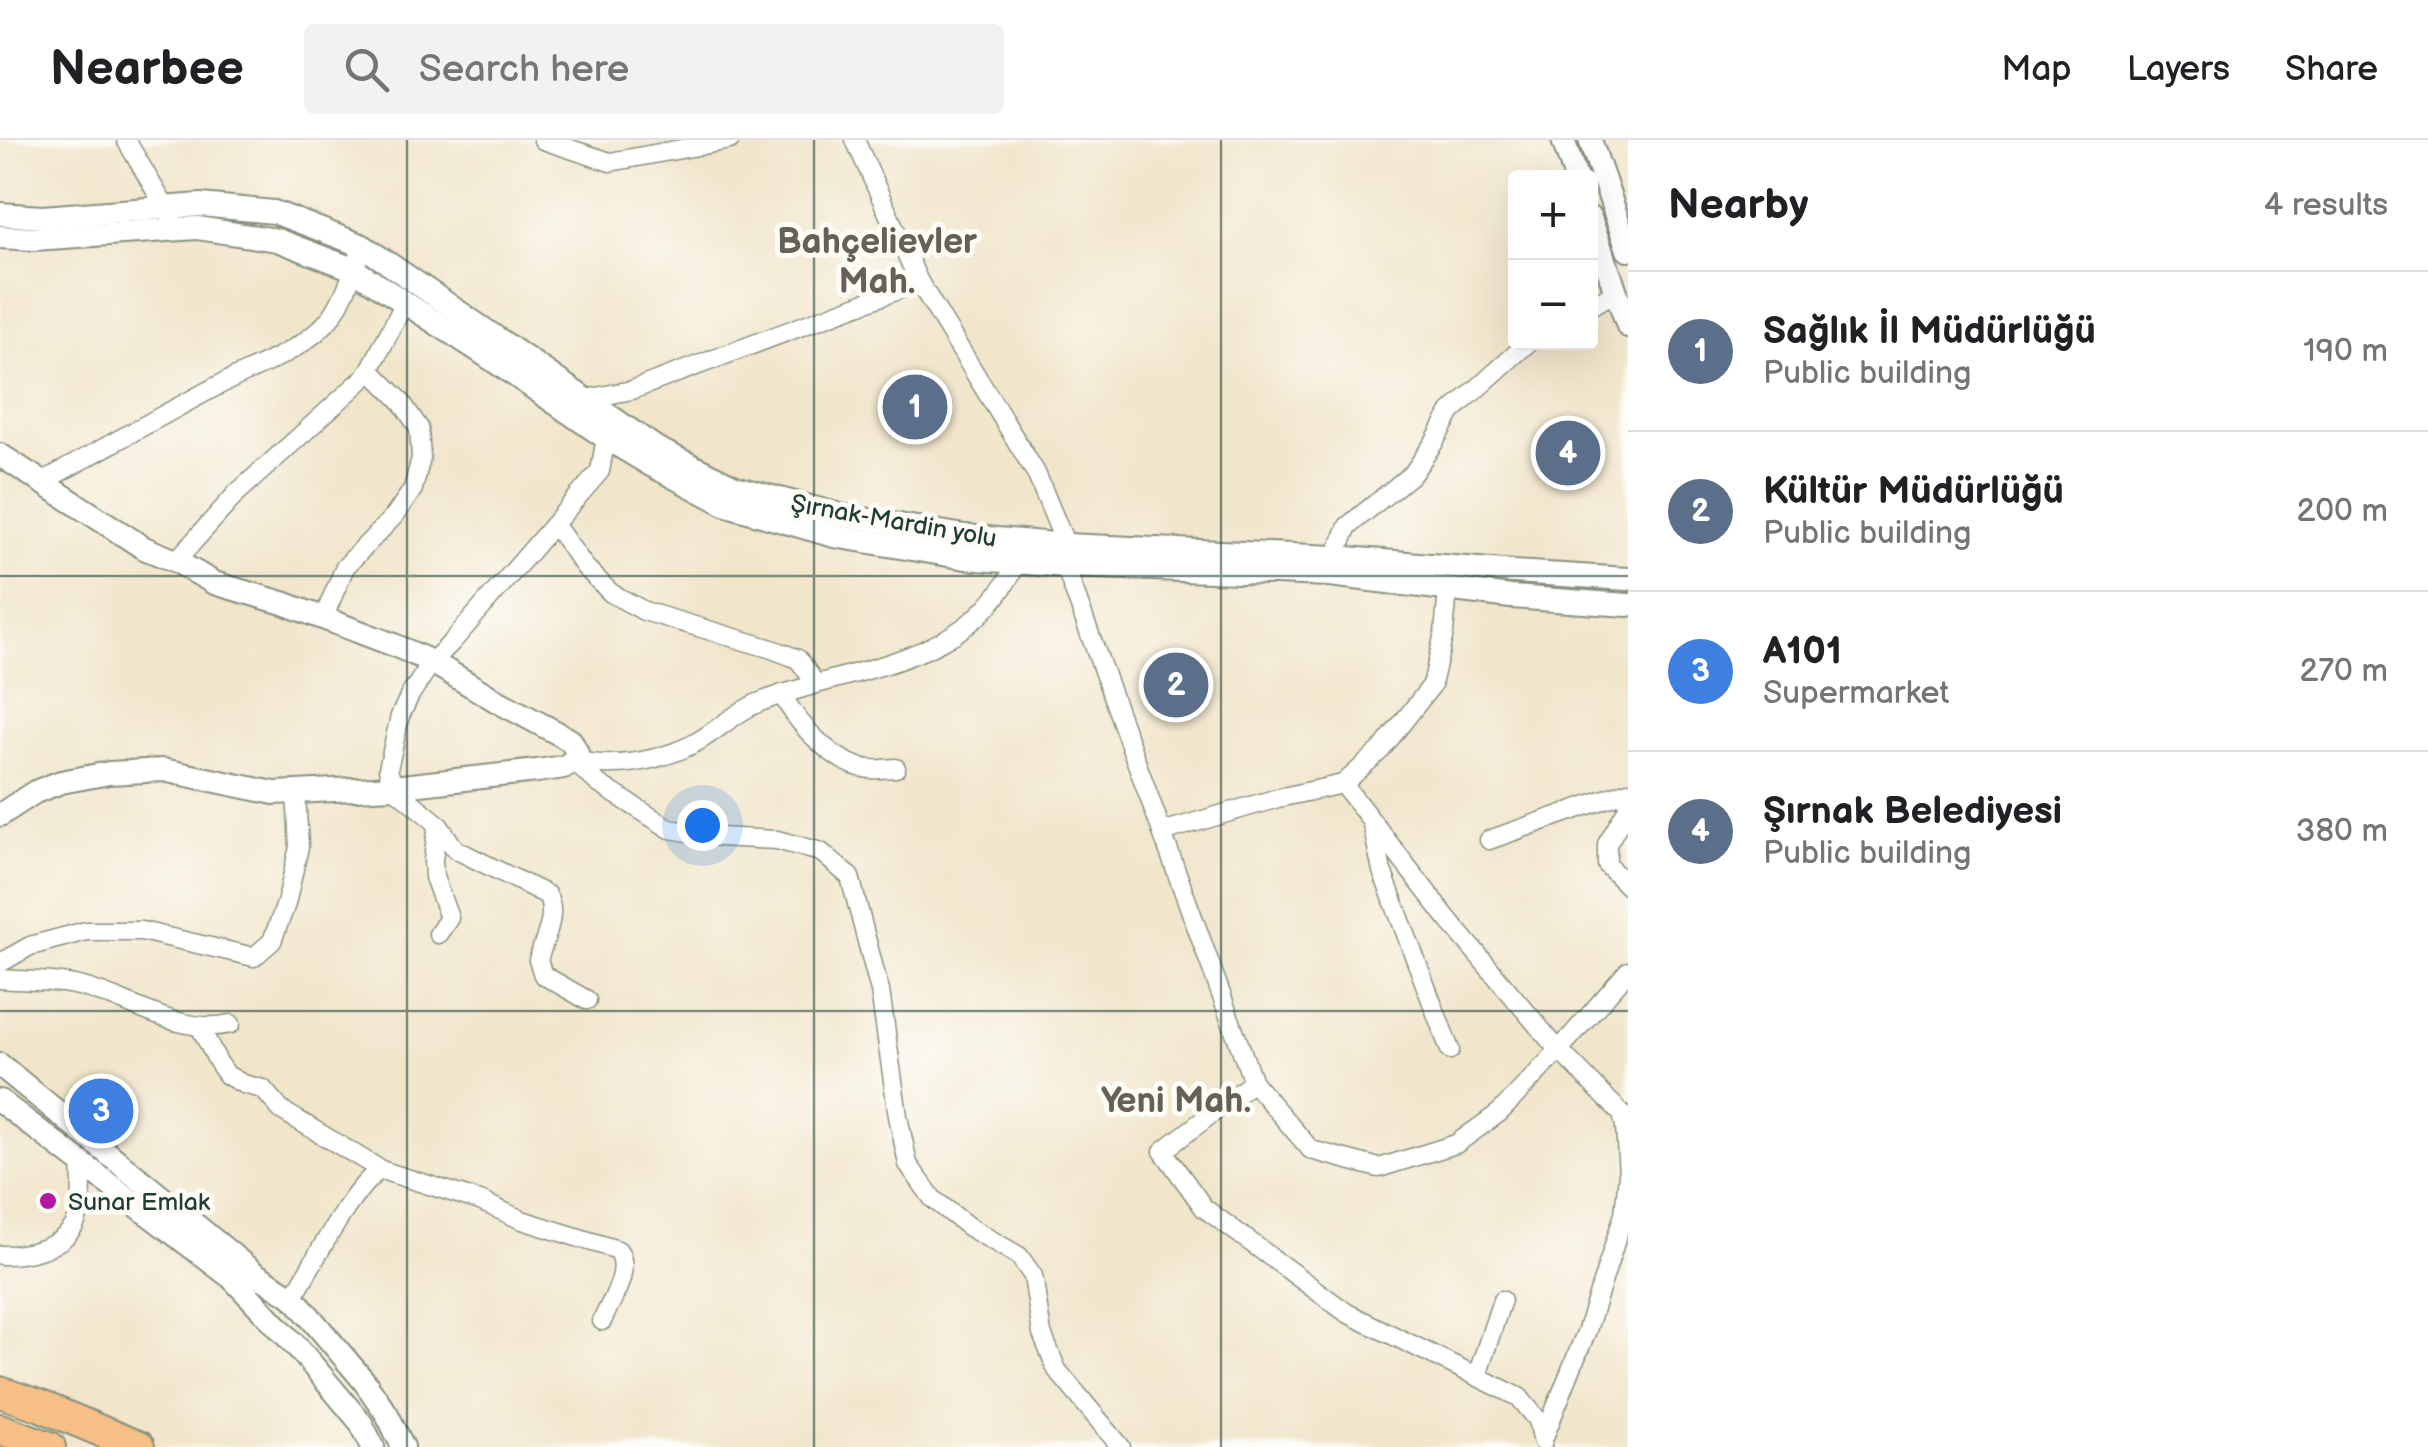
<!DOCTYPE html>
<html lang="en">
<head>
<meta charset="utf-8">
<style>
	body { margin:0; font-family:"Balsamiq Sans",sans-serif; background:#f2f2f2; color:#202124 }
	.controls { position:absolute; right:30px; top:30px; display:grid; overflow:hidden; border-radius:10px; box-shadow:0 10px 40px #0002 }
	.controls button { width:90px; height:90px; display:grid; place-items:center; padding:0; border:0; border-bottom:2px solid #e0e0e0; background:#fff; color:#202124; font:50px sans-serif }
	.you { position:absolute; left:702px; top:685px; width:35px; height:35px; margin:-25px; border:8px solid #fff; border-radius:50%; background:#1a73e8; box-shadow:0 0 0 15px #1a73e833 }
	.badge { display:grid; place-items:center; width:65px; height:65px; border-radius:50%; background:#b5179e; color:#fff; font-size:32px; font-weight:700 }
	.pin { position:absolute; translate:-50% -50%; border:5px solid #fff; box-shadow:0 2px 10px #0006 }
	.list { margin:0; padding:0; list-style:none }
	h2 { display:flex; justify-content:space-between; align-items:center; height:130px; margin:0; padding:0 40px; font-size:42px }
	h2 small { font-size:32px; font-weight:400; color:#757577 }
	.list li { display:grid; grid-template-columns:65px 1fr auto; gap:30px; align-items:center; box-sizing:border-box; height:160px; padding:0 40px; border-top:2px solid #e0e0e0 }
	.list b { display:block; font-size:38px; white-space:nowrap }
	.list p { margin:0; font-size:32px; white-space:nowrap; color:#757577 }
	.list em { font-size:32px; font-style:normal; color:#757577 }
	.icon { flex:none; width:55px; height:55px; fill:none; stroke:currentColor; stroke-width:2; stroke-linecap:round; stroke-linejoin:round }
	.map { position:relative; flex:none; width:1628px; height:1307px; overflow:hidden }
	header { display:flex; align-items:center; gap:60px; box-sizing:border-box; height:140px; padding:0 50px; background:#fff; border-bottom:2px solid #e0e0e0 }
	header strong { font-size:48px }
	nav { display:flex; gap:55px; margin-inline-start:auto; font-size:35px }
	.search { width:700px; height:90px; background:#f2f2f2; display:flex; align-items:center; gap:25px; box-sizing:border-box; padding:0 35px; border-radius:10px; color:#757577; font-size:38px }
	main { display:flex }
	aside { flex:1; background:#fff }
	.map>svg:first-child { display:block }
</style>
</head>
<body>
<header>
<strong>Nearbee</strong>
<div class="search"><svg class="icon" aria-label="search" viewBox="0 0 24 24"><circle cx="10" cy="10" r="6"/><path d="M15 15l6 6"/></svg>Search here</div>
<nav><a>Map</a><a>Layers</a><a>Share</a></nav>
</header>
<main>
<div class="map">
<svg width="1628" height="1307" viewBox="0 0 1628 1307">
	<rect width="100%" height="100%" fill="#fdfcf7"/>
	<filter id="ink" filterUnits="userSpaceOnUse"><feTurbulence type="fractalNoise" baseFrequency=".01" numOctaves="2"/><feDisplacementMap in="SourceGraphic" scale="20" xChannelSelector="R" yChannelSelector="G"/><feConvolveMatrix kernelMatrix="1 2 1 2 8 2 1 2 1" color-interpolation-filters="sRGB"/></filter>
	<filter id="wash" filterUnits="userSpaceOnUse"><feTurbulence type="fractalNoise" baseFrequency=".0048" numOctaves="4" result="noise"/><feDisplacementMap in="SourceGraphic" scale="40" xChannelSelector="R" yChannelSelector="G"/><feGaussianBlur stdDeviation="2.25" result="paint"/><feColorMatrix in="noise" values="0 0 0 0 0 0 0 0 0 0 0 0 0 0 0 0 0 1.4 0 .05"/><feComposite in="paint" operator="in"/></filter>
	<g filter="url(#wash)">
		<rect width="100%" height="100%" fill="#f1e5ca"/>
	</g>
	<g filter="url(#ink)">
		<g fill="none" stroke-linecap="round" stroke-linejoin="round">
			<g stroke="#88917f" stroke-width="21">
				<g id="minor">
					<path d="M 126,0 L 171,77"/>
					<path d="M 543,0 L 610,22 L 730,0"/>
					<path d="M 855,0 L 919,142 L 1036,333 L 1066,405 L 1065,426 L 1253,942 L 1311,1010 L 1379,1028 L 1456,1004 L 1499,973 L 1559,910 L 1628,831"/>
					<path d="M 1590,166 L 1616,152"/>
					<path d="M 586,259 L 632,250 L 919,142"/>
					<path d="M 40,343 C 99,311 157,278 215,247 C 252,228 307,210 332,176 C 346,155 354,129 363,106"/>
					<path d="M 554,384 L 585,427 L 611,453 L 644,471 L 772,509 L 798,519 L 811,537 L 812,544"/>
					<path d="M 1335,417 L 1348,386 L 1413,333 L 1433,304 L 1451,272 L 1529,202"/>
					<path d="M 176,421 L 237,353 L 364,238 L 370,230 L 405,162"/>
					<path d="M 323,479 L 345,427 L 395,375 L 413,349 L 421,318 L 419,288 L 400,260 L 370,230"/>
					<path d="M 782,554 C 797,584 836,627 871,629 C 879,630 888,628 896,628"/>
					<path d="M 573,621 L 599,644 L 670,689 L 719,697 L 777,700 L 821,712 L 850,737 L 880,851 L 898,976 L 908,1024 L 933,1059 L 969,1087 L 1019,1116 L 1033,1136 L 1042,1194 L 1057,1230 L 1121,1307"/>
					<path d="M 574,621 C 586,622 600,625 612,624 C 638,624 670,616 693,604 C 716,592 735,572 758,563 C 851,526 971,526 1017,422"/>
					<path d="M 1343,644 L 1447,778 L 1554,905 L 1622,974 L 1625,986 L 1628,1035 L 1624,1074 L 1587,1190 L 1544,1297"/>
					<path d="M 1628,668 L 1607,704 L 1607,725 L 1628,746"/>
					<path d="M 438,684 L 433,720 L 434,737 L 449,778 L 438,794"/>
					<path d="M 1372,684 L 1382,731 L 1450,910"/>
					<path d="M 1162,692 L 1278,658 L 1343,644 L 1381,610 L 1432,545 L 1444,493 L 1448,450"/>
					<path d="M 1489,700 L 1628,651"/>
					<path d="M 0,823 L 30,806 L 86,791 L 141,791 L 254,817 L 272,801 L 286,764 L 299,707 L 296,652"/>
					<path d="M 0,839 C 26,841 54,840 79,846 C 130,858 177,896 231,884"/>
					<path d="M 587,860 L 543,835 L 538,820 C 544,800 558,774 547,755 L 455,709 L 438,684 L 393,647 L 388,629 L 400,576 L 410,555 L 432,522 L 452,502 L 600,331 L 606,298"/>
					<path d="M 200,887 L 218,922 L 227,935 L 243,944 L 263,949 L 281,970 L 381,1030 L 480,1061 L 522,1080 L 618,1110 C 632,1132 611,1160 602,1181"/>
					<path d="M 1253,942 L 1163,1011 L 1204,1068 L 1347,1173 L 1519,1257 L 1538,1280 L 1543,1302"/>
					<path d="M 0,1115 C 24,1116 60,1109 74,1086 C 84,1069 82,1041 81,1021"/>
					<path d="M 293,1157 C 311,1128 354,1043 381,1030"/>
					<path d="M 1477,1236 L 1502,1160"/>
				</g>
			</g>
			<g stroke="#88917f" stroke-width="26">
				<g id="tertiary">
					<path d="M 1563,0 L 1576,38"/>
					<path d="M 1590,0 L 1628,110"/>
					<path d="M 0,74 L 42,77 L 201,65 L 274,72 L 363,106 L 656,308 L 735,347 L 840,375 L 964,396 L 1066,405 L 1335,417 L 1514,432 L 1628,439"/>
					<path d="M 1590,78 L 1628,186"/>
					<path d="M 0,97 L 34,99 L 197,88 L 277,100 L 353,129 L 481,212 L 606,298 L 651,325 L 727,365 L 834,396 L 966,418 L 1065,426 L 1330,435 L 1511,457 L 1628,465"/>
					<path d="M 0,315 L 144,408 L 176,421 L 214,443 L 283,463 L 394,505 L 432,522 L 497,561 L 561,595 L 571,601 L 577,613 L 573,621 L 564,627 L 537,631 L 393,647 L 296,652 L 274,653 L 163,630 L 109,633 L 61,642 L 35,652 L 0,675"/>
					<path d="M 0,925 L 254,1133 L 293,1157 L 364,1241 L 387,1274 L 403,1307"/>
					<path d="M 0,961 L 232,1138 L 299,1209 L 361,1283 L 373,1307"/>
				</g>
			</g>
			<g stroke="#88917f" stroke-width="34">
				<g id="trunk">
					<path d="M 0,1252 L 41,1266 L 139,1307"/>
					<path d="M 0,1289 L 50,1307"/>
				</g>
			</g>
			<use href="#minor" stroke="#fff" stroke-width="18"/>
			<use href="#tertiary" stroke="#fff" stroke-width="22"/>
			<use href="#trunk" stroke="#f5bf86" stroke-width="30"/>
		</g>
	</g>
	<path fill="none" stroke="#1f3d34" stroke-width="2.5" stroke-opacity="0.55" d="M 407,0 L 407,1307M 814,0 L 814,1307M 1221,0 L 1221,1307M 0,436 L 1628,436M 0,871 L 1628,871"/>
	<circle fill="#b5179e" stroke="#fdfcf7" stroke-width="4" cx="48" cy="1061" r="10"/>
	<g text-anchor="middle" stroke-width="10" stroke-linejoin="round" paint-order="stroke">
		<g font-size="25" fill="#1f3d34" stroke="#fdfcf7">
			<text transform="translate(894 380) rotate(10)" y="9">Şırnak-Mardin yolu</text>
		</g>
		<g font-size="25" fill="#1f3d34" stroke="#fdfcf7" text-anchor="start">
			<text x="68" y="1070">Sunar Emlak</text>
		</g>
		<g font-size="35" font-weight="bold" fill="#656156" stroke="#fdfcf7">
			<text x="877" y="113">Bahçelievler<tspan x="877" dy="40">Mah.</tspan></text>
			<text x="1176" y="972">Yeni Mah.</text>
		</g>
	</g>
</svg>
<div class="controls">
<button>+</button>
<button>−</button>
</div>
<div class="you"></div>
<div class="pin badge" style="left:915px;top:267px;background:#5c6f8a">1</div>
<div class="pin badge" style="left:1176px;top:545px;background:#5c6f8a">2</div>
<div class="pin badge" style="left:101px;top:971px;background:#3f7fe0">3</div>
<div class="pin badge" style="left:1568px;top:313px;background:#5c6f8a">4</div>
</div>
<aside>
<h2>Nearby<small>4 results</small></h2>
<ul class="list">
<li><span class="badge" style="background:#5c6f8a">1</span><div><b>Sağlık İl Müdürlüğü</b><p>Public building</p></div><em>190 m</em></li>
<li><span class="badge" style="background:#5c6f8a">2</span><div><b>Kültür Müdürlüğü</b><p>Public building</p></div><em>200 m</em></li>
<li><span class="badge" style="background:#3f7fe0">3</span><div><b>A101</b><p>Supermarket</p></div><em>270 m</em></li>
<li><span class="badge" style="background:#5c6f8a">4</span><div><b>Şırnak Belediyesi</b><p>Public building</p></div><em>380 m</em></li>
</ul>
</aside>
</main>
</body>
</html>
